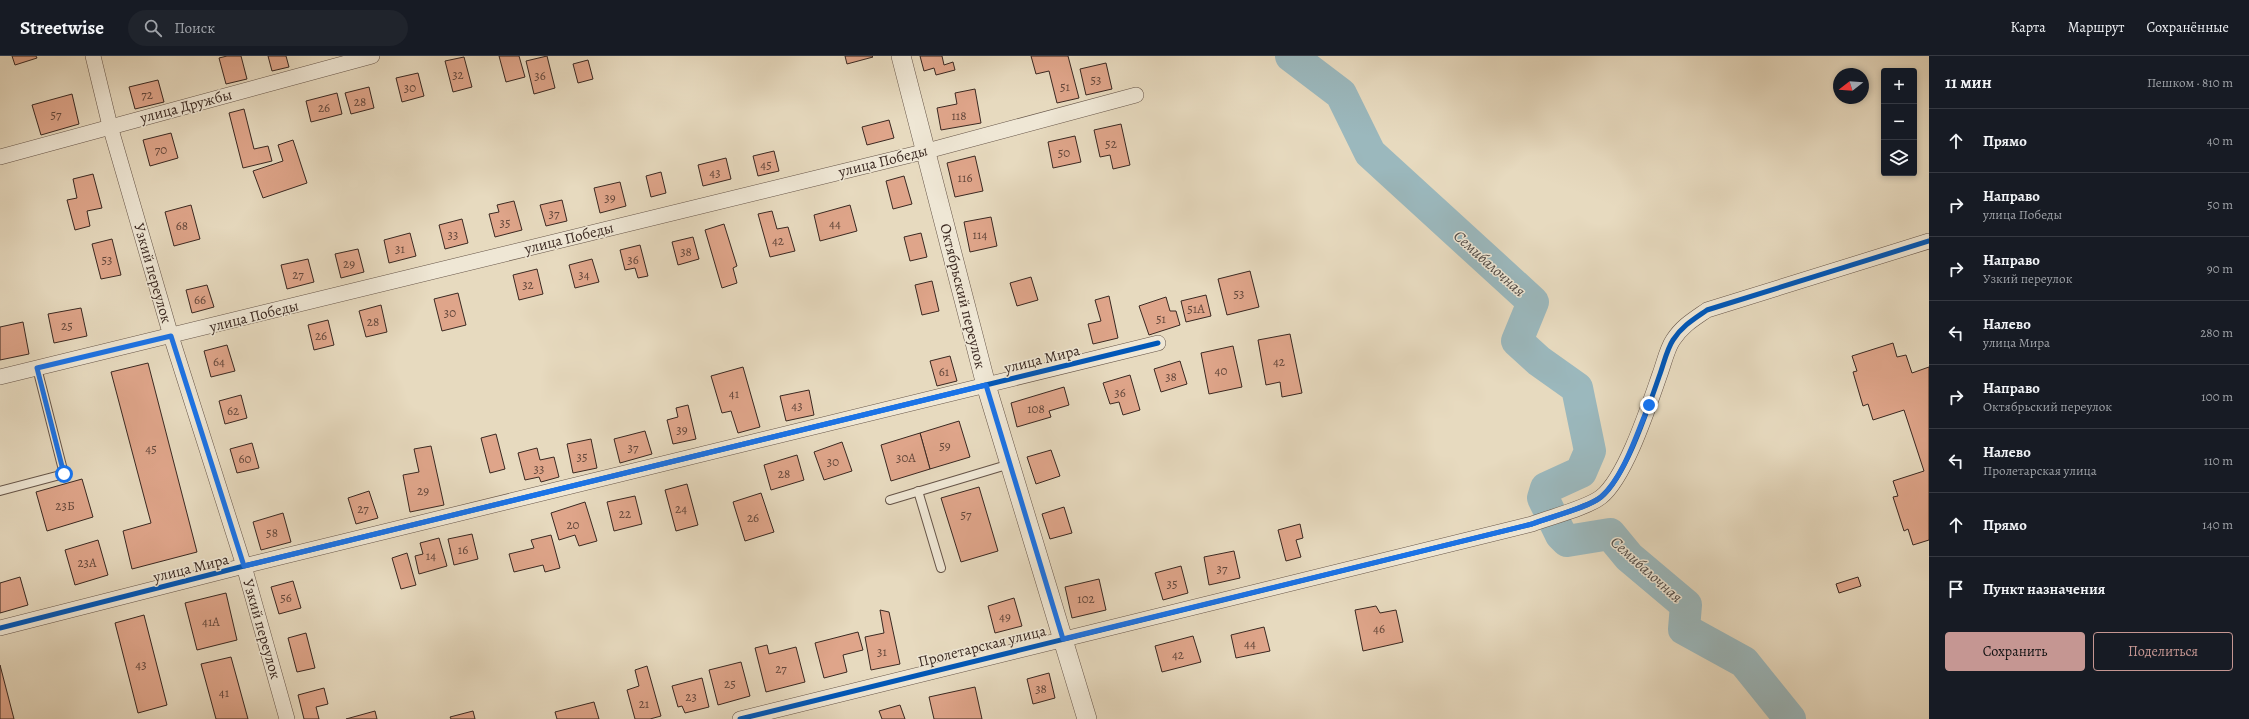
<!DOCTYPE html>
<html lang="ru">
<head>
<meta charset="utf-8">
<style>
	body { margin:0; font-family:Alegreya,serif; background:#20242c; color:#f1f3f6 }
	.controls { position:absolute; right:12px; top:12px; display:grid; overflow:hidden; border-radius:4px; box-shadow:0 2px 6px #0003 }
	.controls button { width:36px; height:36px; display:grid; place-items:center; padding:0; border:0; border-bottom:1px solid #363941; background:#171b24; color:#f1f3f6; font:20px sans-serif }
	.compass { position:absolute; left:1833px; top:12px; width:36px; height:36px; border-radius:50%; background:#171b24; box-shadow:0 2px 6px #0003; rotate:253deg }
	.stop { position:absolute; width:12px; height:12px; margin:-9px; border:3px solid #1a73e8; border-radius:50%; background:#fff }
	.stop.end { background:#1a73e8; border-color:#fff; box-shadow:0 1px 4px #0008 }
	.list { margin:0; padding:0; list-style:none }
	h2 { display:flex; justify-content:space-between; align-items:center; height:52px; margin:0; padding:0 16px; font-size:17px }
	h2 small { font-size:13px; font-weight:400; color:#9ea1a6 }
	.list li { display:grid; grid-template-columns:26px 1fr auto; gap:12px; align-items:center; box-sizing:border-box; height:64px; padding:0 16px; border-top:1px solid #363941 }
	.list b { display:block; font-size:15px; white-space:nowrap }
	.list p { margin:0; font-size:13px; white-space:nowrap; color:#9ea1a6 }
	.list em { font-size:13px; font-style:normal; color:#9ea1a6 }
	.actions { display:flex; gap:8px; padding:12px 16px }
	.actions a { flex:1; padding:9px 0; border:1px solid #c59692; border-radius:4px; text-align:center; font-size:14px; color:#c59692 }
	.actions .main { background:#c59692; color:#111 }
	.icon { flex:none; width:22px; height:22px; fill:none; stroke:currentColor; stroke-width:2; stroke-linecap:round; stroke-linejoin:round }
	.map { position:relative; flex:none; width:1929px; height:663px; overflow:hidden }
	header { display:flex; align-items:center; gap:24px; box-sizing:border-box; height:56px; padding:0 20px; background:#171b24; border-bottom:1px solid #363941 }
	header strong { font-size:19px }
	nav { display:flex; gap:22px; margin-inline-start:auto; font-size:14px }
	.search { width:280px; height:36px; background:#20242c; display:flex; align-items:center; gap:10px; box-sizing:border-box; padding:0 14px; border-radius:22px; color:#9ea1a6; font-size:15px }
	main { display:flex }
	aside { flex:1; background:#171b24 }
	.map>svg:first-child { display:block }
</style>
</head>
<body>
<header>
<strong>Streetwise</strong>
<div class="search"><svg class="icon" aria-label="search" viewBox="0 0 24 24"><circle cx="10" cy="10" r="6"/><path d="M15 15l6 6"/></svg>Поиск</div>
<nav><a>Карта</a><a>Маршрут</a><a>Сохранённые</a></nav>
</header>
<main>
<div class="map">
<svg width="1929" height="663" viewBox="0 0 1929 663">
	<rect width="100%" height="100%" fill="#e7dabf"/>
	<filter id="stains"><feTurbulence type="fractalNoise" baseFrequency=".005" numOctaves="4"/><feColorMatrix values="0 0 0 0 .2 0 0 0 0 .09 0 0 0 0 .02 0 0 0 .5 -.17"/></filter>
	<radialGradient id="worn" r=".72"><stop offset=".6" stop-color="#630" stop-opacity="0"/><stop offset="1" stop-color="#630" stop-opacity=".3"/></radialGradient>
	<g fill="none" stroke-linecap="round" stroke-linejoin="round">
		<path stroke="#9bb8bd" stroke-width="32" d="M 1291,0 L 1341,38 L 1370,97 L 1533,246 L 1517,285 L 1539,305 L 1577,332 L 1590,395 L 1581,416 L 1546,432 L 1543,442 L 1561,479 L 1567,485 L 1610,478 L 1629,501 L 1686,549 L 1684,573 L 1744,606 L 1790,663"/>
	</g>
	<g fill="#dfa58a" stroke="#3a2821">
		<path d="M 12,0 L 36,0 L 37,2 L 15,9 Z"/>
		<path d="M 227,0 L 241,0 L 247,23 L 226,28 L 219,2 Z"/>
		<path d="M 268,0 L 286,0 L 289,11 L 272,15 Z"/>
		<path d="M 499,0 L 519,0 L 525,21 L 506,26 Z"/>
		<path d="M 547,0 L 555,32 L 534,38 L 526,5 Z"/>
		<path d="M 845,0 L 872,0 L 873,1 L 847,8 Z"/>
		<path d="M 920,0 L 942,0 L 944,9 L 953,6 L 955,14 L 936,19 L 934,12 L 924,15 Z"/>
		<path d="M 1031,0 L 1068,0 L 1079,42 L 1057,47 L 1049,15 L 1036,18 Z"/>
		<path d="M 464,1 L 472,31 L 453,36 L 445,5 Z"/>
		<path d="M 588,4 L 593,23 L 578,27 L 573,8 Z"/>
		<path d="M 1106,7 L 1112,33 L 1086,39 L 1080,13 Z"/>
		<path d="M 418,17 L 424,40 L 402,46 L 396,22 Z"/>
		<path d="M 158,24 L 164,46 L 135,53 L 129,31 Z"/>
		<path d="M 369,31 L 374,52 L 351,58 L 345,37 Z"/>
		<path d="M 975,33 L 981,67 L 941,74 L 937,52 L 957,48 L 955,37 Z"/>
		<path d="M 337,37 L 342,58 L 311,66 L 306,45 Z"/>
		<path d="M 72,38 L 79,68 L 41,79 L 32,49 Z"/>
		<path d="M 244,53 L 254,93 L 268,90 L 272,105 L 243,112 L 229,57 Z"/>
		<path d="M 889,64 L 894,82 L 867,89 L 862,71 Z"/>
		<path d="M 1121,68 L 1130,109 L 1113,113 L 1110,99 L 1100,101 L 1094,74 Z"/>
		<path d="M 171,77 L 178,102 L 150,110 L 143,84 Z"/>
		<path d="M 1075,80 L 1081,106 L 1053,112 L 1048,86 Z"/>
		<path d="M 293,84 L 307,127 L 263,142 L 253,115 L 283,105 L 278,89 Z"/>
		<path d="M 774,95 L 779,115 L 758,120 L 753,100 Z"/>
		<path d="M 975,100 L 983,135 L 955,141 L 947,107 Z"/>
		<path d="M 726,102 L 731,123 L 703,130 L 698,109 Z"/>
		<path d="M 661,116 L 666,137 L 651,141 L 646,120 Z"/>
		<path d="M 93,118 L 102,152 L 87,155 L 90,170 L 75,174 L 67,144 L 77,142 L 73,123 Z"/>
		<path d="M 904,120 L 912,148 L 893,153 L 886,125 Z"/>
		<path d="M 620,126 L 626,150 L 600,157 L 594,132 Z"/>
		<path d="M 562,144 L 567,165 L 546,170 L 540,149 Z"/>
		<path d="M 514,145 L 522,174 L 495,181 L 489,158 L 499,156 L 497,149 Z"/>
		<path d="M 191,149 L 200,183 L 174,190 L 165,156 Z"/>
		<path d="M 850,149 L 857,175 L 820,185 L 814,159 Z"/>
		<path d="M 772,155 L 777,173 L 788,171 L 795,195 L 770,201 L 758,158 Z"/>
		<path d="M 991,161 L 997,190 L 970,196 L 964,166 Z"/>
		<path d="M 462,163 L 468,187 L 445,193 L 439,169 Z"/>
		<path d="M 724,168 L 737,210 L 733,212 L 737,227 L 722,232 L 705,174 Z"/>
		<path d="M 410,177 L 416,200 L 389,207 L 384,184 Z"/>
		<path d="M 921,177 L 927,201 L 910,205 L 904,181 Z"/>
		<path d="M 693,181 L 699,203 L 678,209 L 672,186 Z"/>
		<path d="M 112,183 L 121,219 L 101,223 L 92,188 Z"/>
		<path d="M 640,189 L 648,220 L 638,222 L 635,212 L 625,214 L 620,194 Z"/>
		<path d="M 358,193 L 364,216 L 341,222 L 335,198 Z"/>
		<path d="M 308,203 L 314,226 L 287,233 L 281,209 Z"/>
		<path d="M 592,203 L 599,226 L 575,232 L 569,209 Z"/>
		<path d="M 537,213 L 543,238 L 519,244 L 513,219 Z"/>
		<path d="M 1250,215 L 1259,251 L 1227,259 L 1218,223 Z"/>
		<path d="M 1031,221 L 1038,244 L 1017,250 L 1010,227 Z"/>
		<path d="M 932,225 L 939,255 L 922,259 L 915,229 Z"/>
		<path d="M 207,229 L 214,251 L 192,257 L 186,234 Z"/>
		<path d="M 458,237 L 466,269 L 442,275 L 434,243 Z"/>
		<path d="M 1206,239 L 1211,260 L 1186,266 L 1181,245 Z"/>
		<path d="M 1109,240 L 1118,282 L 1093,288 L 1088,268 L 1101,265 L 1095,244 Z"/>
		<path d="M 1166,241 L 1170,255 L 1176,255 L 1180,269 L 1149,279 L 1139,250 Z"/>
		<path d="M 381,249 L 387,276 L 366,281 L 359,255 Z"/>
		<path d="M 81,252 L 87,280 L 54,287 L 48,258 Z"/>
		<path d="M 328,264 L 334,289 L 314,294 L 308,269 Z"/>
		<path d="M 23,266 L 29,298 L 0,304 L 0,271 Z"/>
		<path d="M 1290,278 L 1302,337 L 1282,341 L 1280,326 L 1266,329 L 1258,284 Z"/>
		<path d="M 1893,287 L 1897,301 L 1906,299 L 1912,317 L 1929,311 L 1929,484 L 1913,489 L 1908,473 L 1904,475 L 1893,441 L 1898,440 L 1893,425 L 1924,415 L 1904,354 L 1873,364 L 1868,348 L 1863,350 L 1853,316 L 1857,315 L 1852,300 Z"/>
		<path d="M 227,289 L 235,315 L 211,321 L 204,295 Z"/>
		<path d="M 1233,290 L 1242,331 L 1209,338 L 1201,297 Z"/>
		<path d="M 950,300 L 957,325 L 937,330 L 930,305 Z"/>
		<path d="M 1180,305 L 1187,328 L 1161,336 L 1154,313 Z"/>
		<path d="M 148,307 L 197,496 L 132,513 L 123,475 L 151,467 L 111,316 Z"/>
		<path d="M 743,311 L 760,371 L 738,377 L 731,355 L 722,357 L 711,320 Z"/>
		<path d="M 1130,319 L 1140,354 L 1123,359 L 1119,346 L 1110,348 L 1103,327 Z"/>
		<path d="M 1064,331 L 1069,349 L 1049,355 L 1051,361 L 1017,371 L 1011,347 Z"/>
		<path d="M 809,334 L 814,359 L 786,365 L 780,340 Z"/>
		<path d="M 241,339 L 247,362 L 225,368 L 219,345 Z"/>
		<path d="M 688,349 L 696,383 L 673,388 L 667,364 L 678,361 L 676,352 Z"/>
		<path d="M 959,365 L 970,401 L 930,413 L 920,377 Z"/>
		<path d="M 645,375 L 652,398 L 620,407 L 614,383 Z"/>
		<path d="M 920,377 L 930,413 L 891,425 L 881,389 Z"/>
		<path d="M 496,378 L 505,413 L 490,417 L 481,382 Z"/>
		<path d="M 591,383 L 597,412 L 573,417 L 567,388 Z"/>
		<path d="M 842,386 L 852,415 L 824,424 L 814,396 Z"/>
		<path d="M 252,387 L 259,412 L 237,417 L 230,393 Z"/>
		<path d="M 431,390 L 444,449 L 410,456 L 403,419 L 419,416 L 414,393 Z"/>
		<path d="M 537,392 L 540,404 L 554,401 L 559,421 L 541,426 L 539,421 L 525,424 L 518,397 Z"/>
		<path d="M 1051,394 L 1060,420 L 1036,428 L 1027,401 Z"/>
		<path d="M 797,399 L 804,424 L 771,434 L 764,409 Z"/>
		<path d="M 82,423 L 93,461 L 47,475 L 36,436 Z"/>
		<path d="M 687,428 L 698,469 L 676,475 L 665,434 Z"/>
		<path d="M 979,431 L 998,495 L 961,506 L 941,442 Z"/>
		<path d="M 369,435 L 378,462 L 356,468 L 348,442 Z"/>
		<path d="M 761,437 L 774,476 L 745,485 L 733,446 Z"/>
		<path d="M 635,440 L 642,468 L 614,475 L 607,446 Z"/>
		<path d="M 585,446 L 597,485 L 579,490 L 575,479 L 559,484 L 551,457 Z"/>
		<path d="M 1064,451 L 1072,477 L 1050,483 L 1042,458 Z"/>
		<path d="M 283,457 L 291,486 L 261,494 L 253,466 Z"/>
		<path d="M 1300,468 L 1303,482 L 1296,484 L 1301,501 L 1286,505 L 1278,474 Z"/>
		<path d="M 472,478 L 478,503 L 454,509 L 448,483 Z"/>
		<path d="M 551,479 L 560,512 L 545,516 L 543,509 L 514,516 L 509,498 L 534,492 L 531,484 Z"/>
		<path d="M 439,482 L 447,510 L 419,518 L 415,500 L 423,498 L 420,487 Z"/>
		<path d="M 98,484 L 108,519 L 75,529 L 65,494 Z"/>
		<path d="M 1234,495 L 1240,522 L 1209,529 L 1204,501 Z"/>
		<path d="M 407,497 L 416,529 L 401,533 L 392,502 Z"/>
		<path d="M 1181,510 L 1188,537 L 1163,544 L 1155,517 Z"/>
		<path d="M 20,521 L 28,549 L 0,557 L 0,527 Z"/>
		<path d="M 1858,521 L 1861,530 L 1839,537 L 1836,528 Z"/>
		<path d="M 1099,523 L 1106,554 L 1072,562 L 1065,531 Z"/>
		<path d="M 293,525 L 301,552 L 279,558 L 271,531 Z"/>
		<path d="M 226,537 L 237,584 L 197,594 L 185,547 Z"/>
		<path d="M 1014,542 L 1022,570 L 995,577 L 988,550 Z"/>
		<path d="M 1376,550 L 1380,557 L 1396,554 L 1403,586 L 1363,595 L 1355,554 Z"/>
		<path d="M 880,554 L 889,556 L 900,608 L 871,614 L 865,581 L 884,577 Z"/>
		<path d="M 144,559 L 167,649 L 138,657 L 115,567 Z"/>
		<path d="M 1264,571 L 1270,595 L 1236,602 L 1231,579 Z"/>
		<path d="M 858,576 L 863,594 L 843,599 L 847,616 L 824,622 L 815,587 Z"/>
		<path d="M 306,577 L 315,612 L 297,616 L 288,582 Z"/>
		<path d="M 1193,580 L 1201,606 L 1162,616 L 1155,590 Z"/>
		<path d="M 767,589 L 769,598 L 796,591 L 805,626 L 766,636 L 755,592 Z"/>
		<path d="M 231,601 L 248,663 L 216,663 L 201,608 Z"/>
		<path d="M 741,606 L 750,640 L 718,649 L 709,614 Z"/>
		<path d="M 0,609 L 14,663 L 0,663 Z"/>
		<path d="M 647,610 L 661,660 L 650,663 L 635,663 L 627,634 L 639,630 L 635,614 Z"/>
		<path d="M 1049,617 L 1055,642 L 1033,648 L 1027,623 Z"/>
		<path d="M 702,622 L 709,651 L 685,657 L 682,650 L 678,651 L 672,630 Z"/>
		<path d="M 975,631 L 982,663 L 934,663 L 929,641 Z"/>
		<path d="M 324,632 L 328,648 L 316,651 L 319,663 L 304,663 L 298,639 Z"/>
		<path d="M 594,646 L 599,663 L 557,663 L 555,656 Z"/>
		<path d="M 900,649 L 905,663 L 882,663 L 879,655 Z"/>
		<path d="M 375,655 L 377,663 L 346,663 Z"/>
		<path d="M 473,655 L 475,663 L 451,663 L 450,661 Z"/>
	</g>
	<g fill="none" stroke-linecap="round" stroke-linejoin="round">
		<g stroke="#655448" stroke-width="10">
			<g id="service">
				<path d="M 0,435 L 64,418 L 37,312"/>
				<path d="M 918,435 L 941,512"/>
				<path d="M 890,444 L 1010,408"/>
			</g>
		</g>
		<g stroke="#655448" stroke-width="16">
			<g id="minor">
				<path d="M 93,0 L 110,70 L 171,280 L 244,510 L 287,663"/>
				<path d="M 0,101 L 372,0"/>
				<path d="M 0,321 L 927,95 L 1136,39"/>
				<path d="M 0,572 L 244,510 L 1158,287"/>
				<path d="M 740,663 L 1532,468 C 1550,461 1587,452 1601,441 C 1626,421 1649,349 1660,318 C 1664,307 1667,293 1673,284 C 1682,270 1694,263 1707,254 L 1929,185"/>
			</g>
		</g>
		<g stroke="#655448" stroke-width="20">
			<path id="tertiary" d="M 901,0 L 986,329 L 1087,663"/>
		</g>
		<use href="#service" stroke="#efe7d5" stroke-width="8"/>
		<use href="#minor" stroke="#efe7d5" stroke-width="15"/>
		<use href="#tertiary" stroke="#efe7d5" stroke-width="19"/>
		<g stroke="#efe7d5" stroke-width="8">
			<g id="cycleway">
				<path d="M 0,572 L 244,510 L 1158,287"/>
				<path d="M 740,663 L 1532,468 C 1550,461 1587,452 1601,441 C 1626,421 1649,349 1660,318 C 1664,307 1667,293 1673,284 C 1682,270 1694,263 1707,254 L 1929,185"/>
			</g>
		</g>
		<use href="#cycleway" stroke="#0057b8" stroke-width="5"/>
	</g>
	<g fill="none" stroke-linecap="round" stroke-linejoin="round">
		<path stroke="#1a73e8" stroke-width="5" d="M 64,418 L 37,312 L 171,280 L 244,510 L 986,329 L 1063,583 L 1532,468 C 1549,461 1588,452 1601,441 C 1624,421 1637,376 1649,349"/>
	</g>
	<g text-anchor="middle" stroke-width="3" stroke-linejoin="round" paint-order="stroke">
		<g font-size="13" fill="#63473b">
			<text x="458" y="23">32</text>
			<text x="540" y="24">36</text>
			<text x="1096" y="28">53</text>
			<text x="1065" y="35">51</text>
			<text x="410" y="36">30</text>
			<text x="147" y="43">72</text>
			<text x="360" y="50">28</text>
			<text x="324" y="56">26</text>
			<text x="56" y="63">57</text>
			<text x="959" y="64">118</text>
			<text x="1111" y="92">52</text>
			<text x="161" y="98">70</text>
			<text x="1064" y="101">50</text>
			<text x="766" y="113">45</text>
			<text x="715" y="121">43</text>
			<text x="965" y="126">116</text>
			<text x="610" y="146">39</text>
			<text x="554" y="162">37</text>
			<text x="505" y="171">35</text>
			<text x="835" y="172">44</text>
			<text x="182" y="174">68</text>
			<text x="453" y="183">33</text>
			<text x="980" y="183">114</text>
			<text x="778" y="189">42</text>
			<text x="400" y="197">31</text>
			<text x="686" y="200">38</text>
			<text x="107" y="208">53</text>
			<text x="633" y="208">36</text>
			<text x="349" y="212">29</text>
			<text x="298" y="223">27</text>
			<text x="584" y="223">34</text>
			<text x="528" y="233">32</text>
			<text x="1239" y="242">53</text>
			<text x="200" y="248">66</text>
			<text x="1196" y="257">51А</text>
			<text x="450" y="261">30</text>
			<text x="1161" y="267">51</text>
			<text x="373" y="270">28</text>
			<text x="67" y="274">25</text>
			<text x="321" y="284">26</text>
			<text x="219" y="310">64</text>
			<text x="1279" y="310">42</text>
			<text x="1221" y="319">40</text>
			<text x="944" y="320">61</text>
			<text x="1171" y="325">38</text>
			<text x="1120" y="341">36</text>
			<text x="734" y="342">41</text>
			<text x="797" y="354">43</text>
			<text x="1036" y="357">108</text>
			<text x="233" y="359">62</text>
			<text x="682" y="378">39</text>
			<text x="945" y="394">59</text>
			<text x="633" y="396">37</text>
			<text x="151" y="397">45</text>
			<text x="582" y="405">35</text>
			<text x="906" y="406">30А</text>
			<text x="245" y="407">60</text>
			<text x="833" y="410">30</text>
			<text x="539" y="417">33</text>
			<text x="784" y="422">28</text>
			<text x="423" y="439">29</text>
			<text x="65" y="454">23Б</text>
			<text x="363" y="457">27</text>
			<text x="681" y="457">24</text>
			<text x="625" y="462">22</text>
			<text x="966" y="463">57</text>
			<text x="753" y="466">26</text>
			<text x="573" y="473">20</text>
			<text x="272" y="481">58</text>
			<text x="463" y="498">16</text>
			<text x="431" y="504">14</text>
			<text x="87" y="511">23А</text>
			<text x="1222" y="517">37</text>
			<text x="1172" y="532">35</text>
			<text x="286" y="546">56</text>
			<text x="1086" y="547">102</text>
			<text x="1005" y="565">49</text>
			<text x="211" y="570">41А</text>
			<text x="1379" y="577">46</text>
			<text x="1250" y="592">44</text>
			<text x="882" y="600">31</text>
			<text x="1178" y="603">42</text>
			<text x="141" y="613">43</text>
			<text x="781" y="617">27</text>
			<text x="730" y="632">25</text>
			<text x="1041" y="637">38</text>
			<text x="224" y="641">41</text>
			<text x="691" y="645">23</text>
			<text x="644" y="652">21</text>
		</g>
		<g font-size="15" fill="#3a2821" stroke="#efe7d5">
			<text transform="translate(186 50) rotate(-15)" y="5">улица Дружбы</text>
			<text transform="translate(883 105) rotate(-14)" y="5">улица Победы</text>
			<text transform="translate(569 182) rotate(-14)" y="5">улица Победы</text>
			<text transform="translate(153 217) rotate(74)" y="5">Узкий переулок</text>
			<text transform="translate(963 240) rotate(76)" y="5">Октябрьский переулок</text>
			<text transform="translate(254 260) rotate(-14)" y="5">улица Победы</text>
			<text transform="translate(1042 303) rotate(-14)" y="5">улица Мира</text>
			<text transform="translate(191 512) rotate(-14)" y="5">улица Мира</text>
			<text transform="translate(262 573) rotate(74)" y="5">Узкий переулок</text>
			<text transform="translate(982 590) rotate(-14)" y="5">Пролетарская улица</text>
		</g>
		<g font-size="16" font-style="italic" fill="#524c48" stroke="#efe7d5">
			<text transform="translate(1490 207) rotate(42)" y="6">Семибалочная</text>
			<text transform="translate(1647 513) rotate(42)" y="6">Семибалочная</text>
		</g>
	</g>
	<rect width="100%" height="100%" filter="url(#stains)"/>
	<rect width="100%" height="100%" fill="url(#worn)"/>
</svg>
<div class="controls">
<button>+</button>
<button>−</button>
<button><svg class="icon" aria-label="layers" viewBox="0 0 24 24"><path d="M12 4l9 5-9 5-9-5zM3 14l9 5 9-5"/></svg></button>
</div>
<svg class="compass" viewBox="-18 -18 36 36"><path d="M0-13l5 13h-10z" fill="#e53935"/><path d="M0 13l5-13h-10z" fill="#9ea1a6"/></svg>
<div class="stop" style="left:64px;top:418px"></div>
<div class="stop end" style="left:1649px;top:349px"></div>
</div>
<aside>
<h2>11 мин<small>Пешком · 810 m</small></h2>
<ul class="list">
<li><svg class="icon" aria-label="ahead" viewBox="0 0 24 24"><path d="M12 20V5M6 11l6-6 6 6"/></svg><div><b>Прямо</b></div><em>40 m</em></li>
<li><svg class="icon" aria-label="right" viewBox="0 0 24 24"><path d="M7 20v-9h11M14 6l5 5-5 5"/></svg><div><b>Направо</b><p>улица Победы</p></div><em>50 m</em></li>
<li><svg class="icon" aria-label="right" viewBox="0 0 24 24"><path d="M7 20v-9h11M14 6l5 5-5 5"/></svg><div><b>Направо</b><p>Узкий переулок</p></div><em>90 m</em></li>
<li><svg class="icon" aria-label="left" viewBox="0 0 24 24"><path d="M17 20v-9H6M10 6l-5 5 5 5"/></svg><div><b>Налево</b><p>улица Мира</p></div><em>280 m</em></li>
<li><svg class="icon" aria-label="right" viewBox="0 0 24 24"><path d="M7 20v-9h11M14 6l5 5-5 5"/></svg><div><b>Направо</b><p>Октябрьский переулок</p></div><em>100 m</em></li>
<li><svg class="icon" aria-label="left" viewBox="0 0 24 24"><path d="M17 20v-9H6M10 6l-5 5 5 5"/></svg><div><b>Налево</b><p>Пролетарская улица</p></div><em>110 m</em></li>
<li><svg class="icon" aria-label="ahead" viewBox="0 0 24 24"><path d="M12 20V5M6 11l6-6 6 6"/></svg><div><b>Прямо</b></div><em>140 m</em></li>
<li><svg class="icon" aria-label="arrive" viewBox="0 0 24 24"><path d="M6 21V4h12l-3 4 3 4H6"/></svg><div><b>Пункт назначения</b></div></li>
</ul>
<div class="actions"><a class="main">Сохранить</a><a>Поделиться</a></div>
</aside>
</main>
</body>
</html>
